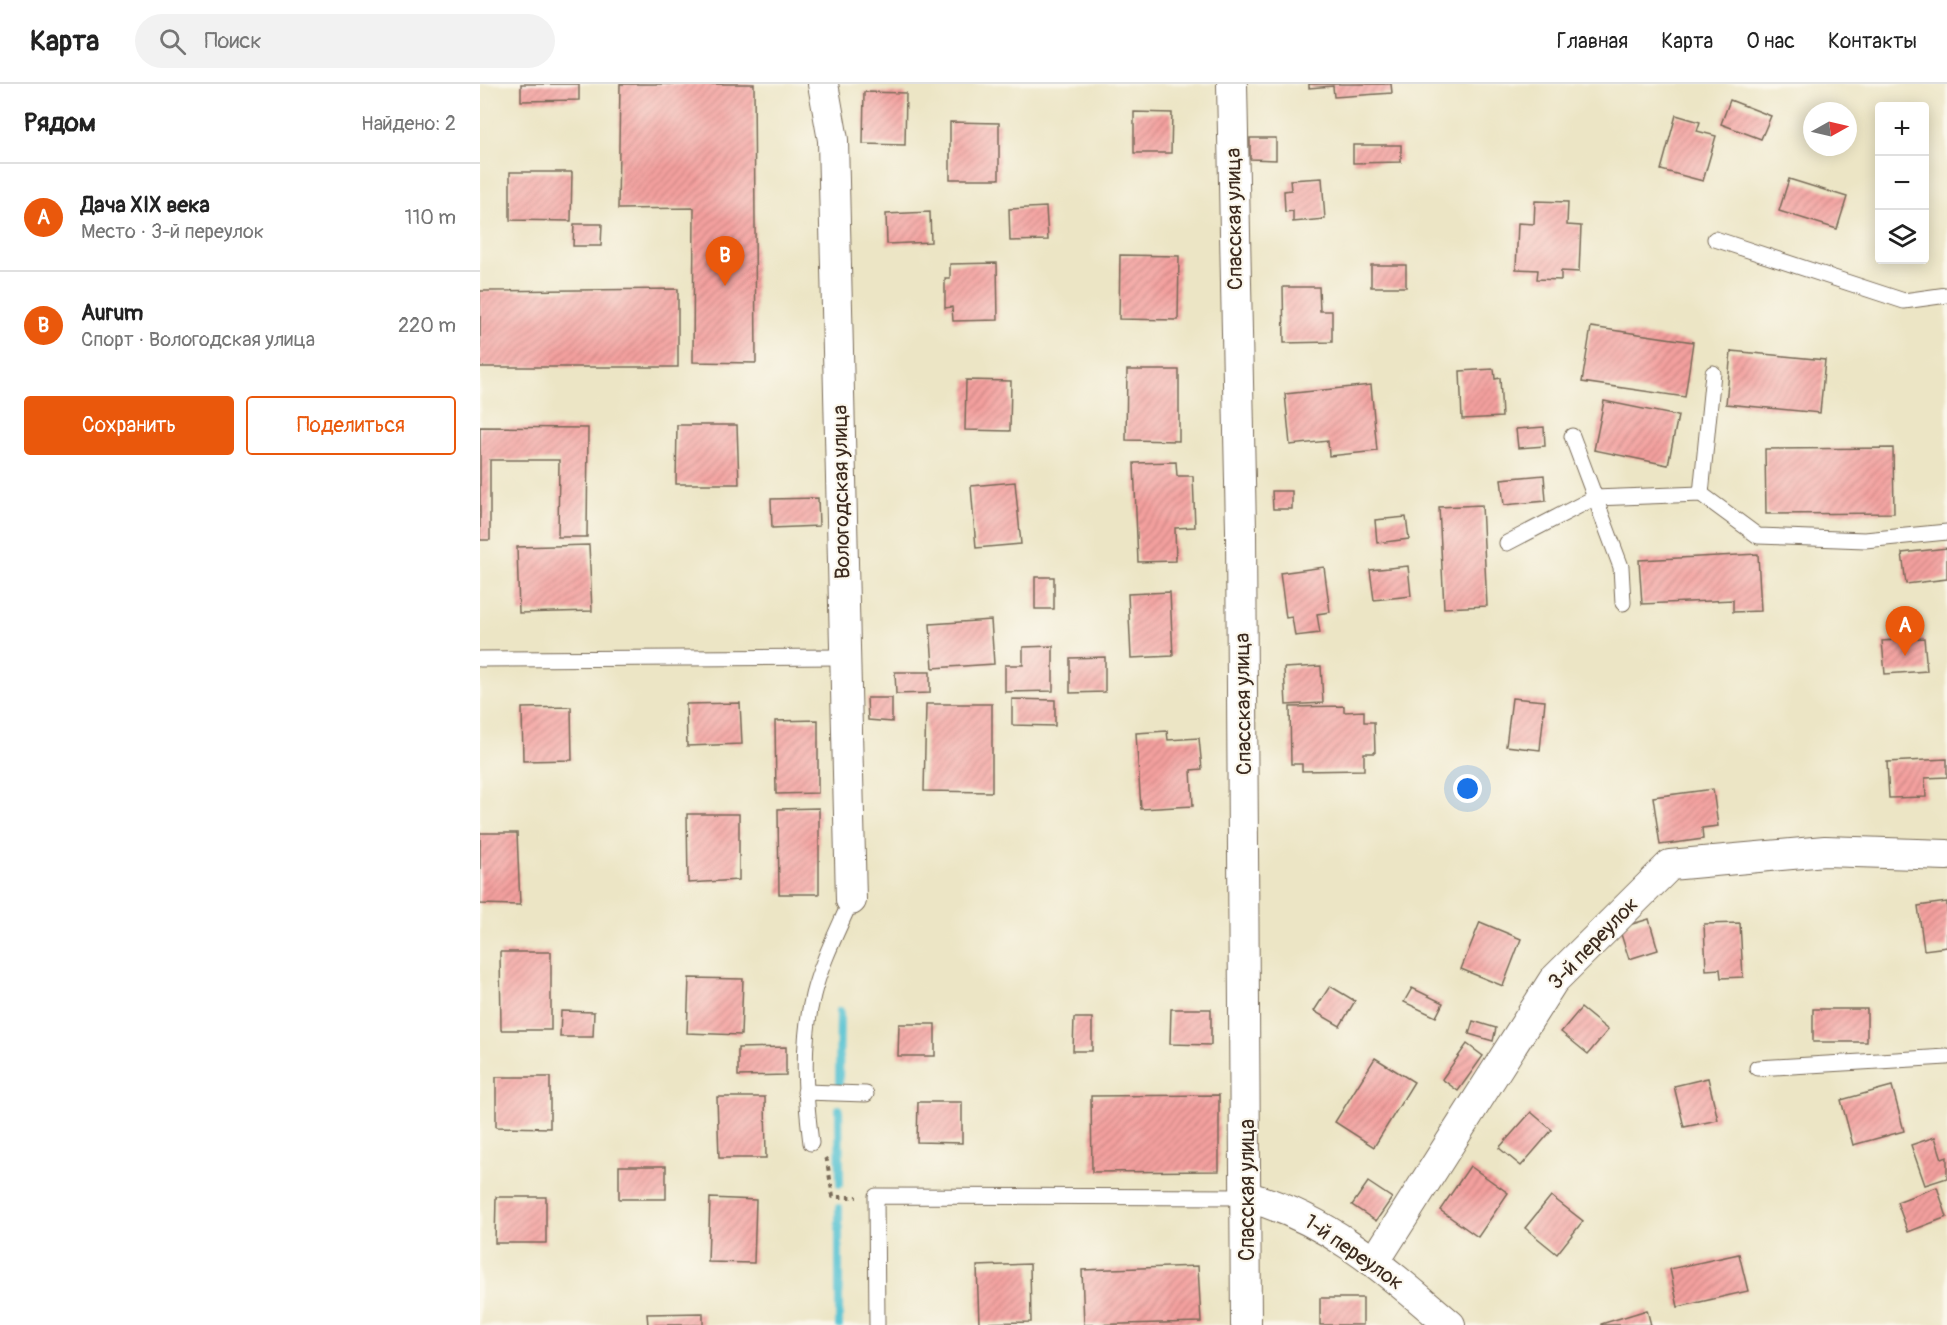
<!DOCTYPE html>
<html lang="ru">
<head>
<meta charset="utf-8">
<style>
	body { margin:0; font-family:Pangolin,sans-serif; background:#f2f2f2; color:#222 }
	.controls { position:absolute; right:18px; top:18px; display:grid; overflow:hidden; border-radius:6px; box-shadow:0 3px 15px #0003 }
	.controls button { width:54px; height:54px; display:grid; place-items:center; padding:0; border:0; border-bottom:2px solid #e0e0e0; background:#fff; color:#222; font:30px sans-serif }
	.compass { position:absolute; left:1323px; top:18px; width:54px; height:54px; border-radius:50%; background:#fff; box-shadow:0 3px 15px #0003; rotate:82deg }
	.you { position:absolute; left:988px; top:705px; width:21px; height:21px; margin:-15px; border:4px solid #fff; border-radius:50%; background:#1a73e8; box-shadow:0 0 0 9px #1a73e833 }
	.badge { display:grid; place-items:center; width:39px; height:39px; border-radius:50%; background:#ea580c; color:#fff; font-size:20px; font-weight:700 }
	.pin { position:absolute; translate:-50% -50px; filter:drop-shadow(0 2px 3px #0008) }
	.pin::after { content:''; position:absolute; top:32px; width:21px; height:18px; background:inherit; clip-path:polygon(0 0,100% 0,50% 100%) }
	.list { margin:0; padding:0; list-style:none }
	h2 { display:flex; justify-content:space-between; align-items:center; height:78px; margin:0; padding:0 24px; font-size:26px }
	h2 small { font-size:20px; font-weight:400; color:#767676 }
	.list li { display:grid; grid-template-columns:39px 1fr auto; gap:18px; align-items:center; box-sizing:border-box; height:108px; padding:0 24px; border-top:2px solid #e0e0e0 }
	.list b { display:block; font-size:22px; white-space:nowrap }
	.list p { margin:0; font-size:20px; white-space:nowrap; color:#767676 }
	.list em { font-size:20px; font-style:normal; color:#767676 }
	.actions { display:flex; gap:12px; padding:18px 24px }
	.actions a { flex:1; padding:14px 0; border:2px solid #ea580c; border-radius:6px; text-align:center; font-size:21px; color:#ea580c }
	.actions .main { background:#ea580c; color:#fff }
	.icon { flex:none; width:33px; height:33px; fill:none; stroke:currentColor; stroke-width:2; stroke-linecap:round; stroke-linejoin:round }
	.map { position:relative; flex:none; width:1467px; height:1241px; overflow:hidden }
	header { display:flex; align-items:center; gap:36px; box-sizing:border-box; height:84px; padding:0 30px; background:#fff; border-bottom:2px solid #e0e0e0 }
	header strong { font-size:28px }
	nav { display:flex; gap:33px; margin-inline-start:auto; font-size:21px }
	.search { width:420px; height:54px; background:#f2f2f2; display:flex; align-items:center; gap:15px; box-sizing:border-box; padding:0 21px; border-radius:33px; color:#767676; font-size:22px }
	main { display:flex }
	aside { flex:1; background:#fff }
	.map>svg:first-child { display:block }
</style>
</head>
<body>
<header>
<strong>Карта</strong>
<div class="search"><svg class="icon" aria-label="search" viewBox="0 0 24 24"><circle cx="10" cy="10" r="6"/><path d="M15 15l6 6"/></svg>Поиск</div>
<nav><a>Главная</a><a>Карта</a><a>О нас</a><a>Контакты</a></nav>
</header>
<main>
<aside>
<h2>Рядом<small>Найдено: 2</small></h2>
<ul class="list">
<li><span class="badge">A</span><div><b>Дача XIX века</b><p>Место · 3-й переулок</p></div><em>110 m</em></li>
<li><span class="badge">B</span><div><b>Aurum</b><p>Спорт · Вологодская улица</p></div><em>220 m</em></li>
</ul>
<div class="actions"><a class="main">Сохранить</a><a>Поделиться</a></div>
</aside>
<div class="map">
<svg width="1467" height="1241" viewBox="0 0 1467 1241">
	<defs>
		<pattern id="building-hatch" width="6" height="6" patternUnits="userSpaceOnUse" patternTransform="scale(1.5)"><rect width="6" height="6" fill="#f4a09f"/><path d="M-1 1l2-2M0 6l6-6M5 7l2-2" fill="none" stroke="#c78381"/></pattern>
	</defs>
	<rect width="100%" height="100%" fill="#fbf7ec"/>
	<filter id="ink" filterUnits="userSpaceOnUse"><feTurbulence type="fractalNoise" baseFrequency=".0167" numOctaves="2"/><feDisplacementMap in="SourceGraphic" scale="12" xChannelSelector="R" yChannelSelector="G"/><feConvolveMatrix kernelMatrix="1 2 1 2 8 2 1 2 1" color-interpolation-filters="sRGB"/></filter>
	<filter id="wash" filterUnits="userSpaceOnUse"><feTurbulence type="fractalNoise" baseFrequency=".008" numOctaves="4" result="noise"/><feDisplacementMap in="SourceGraphic" scale="24" xChannelSelector="R" yChannelSelector="G"/><feGaussianBlur stdDeviation="1.35" result="paint"/><feColorMatrix in="noise" values="0 0 0 0 0 0 0 0 0 0 0 0 0 0 0 0 0 1.4 0 .05"/><feComposite in="paint" operator="in"/></filter>
	<g filter="url(#wash)">
		<rect width="100%" height="100%" fill="#ece5c5"/>
		<g fill="none" stroke-linecap="round" stroke-linejoin="round">
			<g stroke="#58c3d2" stroke-width="8">
				<path d="M 359,999 L 360,927"/>
				<path d="M 359,1025 L 360,1100"/>
				<path d="M 359,1124 L 359,1241"/>
			</g>
		</g>
		<g id="blocks">
			<g fill="url(#building-hatch)">
				<path d="M 41,0 L 99,0 L 99,16 L 41,17 Z"/>
				<path d="M 140,0 L 274,0 L 276,279 L 213,278 L 214,124 L 138,125 Z"/>
				<path d="M 829,0 L 911,0 L 912,9 L 854,13 L 853,2 L 829,4 Z"/>
				<path d="M 384,8 L 426,9 L 425,61 L 383,60 Z"/>
				<path d="M 1250,16 L 1291,32 L 1281,55 L 1241,40 Z"/>
				<path d="M 654,28 L 692,29 L 691,69 L 654,69 Z"/>
				<path d="M 1196,31 L 1220,38 L 1217,47 L 1236,52 L 1223,97 L 1181,86 Z"/>
				<path d="M 470,38 L 519,39 L 519,95 L 470,95 Z"/>
				<path d="M 770,54 L 796,54 L 796,76 L 770,75 Z"/>
				<path d="M 873,61 L 921,61 L 921,78 L 873,79 Z"/>
				<path d="M 30,88 L 92,88 L 91,137 L 30,136 Z"/>
				<path d="M 842,94 L 845,135 L 813,138 L 813,127 L 805,128 L 804,107 L 811,106 L 810,96 Z"/>
				<path d="M 1309,95 L 1367,113 L 1357,145 L 1299,127 Z"/>
				<path d="M 1055,117 L 1088,118 L 1087,141 L 1101,142 L 1099,188 L 1081,187 L 1081,196 L 1057,195 L 1058,186 L 1036,185 L 1038,139 L 1054,140 Z"/>
				<path d="M 566,123 L 568,156 L 530,157 L 529,125 Z"/>
				<path d="M 450,128 L 451,158 L 407,160 L 406,130 Z"/>
				<path d="M 94,140 L 122,140 L 121,162 L 93,162 Z"/>
				<path d="M 640,171 L 699,172 L 698,236 L 639,235 Z"/>
				<path d="M 517,179 L 518,236 L 473,237 L 472,223 L 465,224 L 465,195 L 470,195 L 470,180 Z"/>
				<rect x="891" y="181" width="35" height="22"/>
				<path d="M 803,203 L 839,203 L 840,227 L 852,227 L 852,258 L 804,259 Z"/>
				<path d="M 198,205 L 198,283 L 0,283 L 0,207 Z"/>
				<path d="M 1111,243 L 1213,258 L 1205,313 L 1102,298 Z"/>
				<path d="M 1251,267 L 1345,276 L 1340,329 L 1246,320 Z"/>
				<path d="M 1014,285 L 1015,295 L 1020,294 L 1022,333 L 982,335 L 980,287 Z"/>
				<path d="M 647,286 L 699,286 L 699,357 L 646,356 Z"/>
				<path d="M 486,296 L 531,297 L 530,347 L 485,346 Z"/>
				<path d="M 891,301 L 897,367 L 849,372 L 848,357 L 810,361 L 805,310 Z"/>
				<path d="M 1124,317 L 1198,332 L 1188,381 L 1114,366 Z"/>
				<path d="M 197,341 L 257,341 L 259,400 L 196,400 Z"/>
				<path d="M 0,343 L 108,344 L 107,453 L 78,453 L 79,376 L 10,376 L 10,456 L 0,456 Z"/>
				<path d="M 1064,343 L 1065,362 L 1038,364 L 1036,345 Z"/>
				<path d="M 1413,364 L 1414,429 L 1286,430 L 1285,365 Z"/>
				<path d="M 696,378 L 697,392 L 713,392 L 715,443 L 695,444 L 696,477 L 658,478 L 654,379 Z"/>
				<path d="M 1064,391 L 1066,417 L 1024,421 L 1021,395 Z"/>
				<path d="M 535,398 L 541,460 L 496,464 L 491,402 Z"/>
				<path d="M 792,407 L 812,407 L 812,425 L 793,425 Z"/>
				<path d="M 338,414 L 339,442 L 292,444 L 291,415 Z"/>
				<path d="M 1002,421 L 1007,522 L 964,524 L 959,423 Z"/>
				<path d="M 926,433 L 929,455 L 897,459 L 895,436 Z"/>
				<path d="M 109,461 L 112,527 L 39,529 L 37,463 Z"/>
				<path d="M 1467,464 L 1467,495 L 1426,500 L 1422,469 Z"/>
				<path d="M 1278,470 L 1281,527 L 1253,528 L 1253,516 L 1162,520 L 1159,476 Z"/>
				<path d="M 928,482 L 931,512 L 894,516 L 890,486 Z"/>
				<path d="M 844,483 L 850,528 L 837,530 L 840,549 L 815,552 L 812,533 L 806,534 L 800,489 Z"/>
				<rect x="555" y="493" width="19" height="32"/>
				<path d="M 690,508 L 693,572 L 651,574 L 648,510 Z"/>
				<path d="M 511,536 L 514,580 L 453,584 L 450,540 Z"/>
				<path d="M 1444,554 L 1447,587 L 1405,590 L 1402,557 Z"/>
				<path d="M 573,562 L 573,607 L 525,608 L 525,581 L 543,581 L 543,563 Z"/>
				<path d="M 625,573 L 625,608 L 590,609 L 590,574 Z"/>
				<path d="M 841,582 L 843,619 L 806,621 L 804,584 Z"/>
				<path d="M 415,588 L 450,588 L 450,609 L 416,610 Z"/>
				<path d="M 387,614 L 412,614 L 412,638 L 388,636 Z"/>
				<path d="M 1032,614 L 1065,617 L 1060,666 L 1026,662 Z"/>
				<path d="M 532,615 L 575,616 L 575,642 L 532,641 Z"/>
				<path d="M 260,619 L 262,660 L 207,662 L 206,620 Z"/>
				<path d="M 446,620 L 512,620 L 512,708 L 444,707 Z"/>
				<path d="M 864,622 L 864,628 L 884,627 L 884,638 L 894,638 L 895,669 L 884,669 L 884,686 L 822,687 L 822,680 L 811,680 L 810,623 Z"/>
				<path d="M 91,623 L 92,676 L 43,677 L 42,624 Z"/>
				<path d="M 338,636 L 338,709 L 296,710 L 295,637 Z"/>
				<path d="M 687,647 L 688,656 L 719,654 L 722,685 L 711,686 L 713,722 L 661,725 L 656,649 Z"/>
				<path d="M 1467,675 L 1467,693 L 1445,694 L 1446,713 L 1409,714 L 1407,678 Z"/>
				<path d="M 1233,705 L 1238,742 L 1222,744 L 1223,755 L 1180,761 L 1173,713 Z"/>
				<path d="M 339,724 L 339,810 L 299,810 L 298,725 Z"/>
				<path d="M 207,730 L 259,730 L 259,796 L 208,799 Z"/>
				<path d="M 0,749 L 37,749 L 40,821 L 0,820 Z"/>
				<path d="M 1467,818 L 1467,863 L 1444,866 L 1438,822 Z"/>
				<path d="M 1169,835 L 1178,866 L 1149,875 L 1139,844 Z"/>
				<path d="M 1000,838 L 1041,855 L 1023,902 L 981,885 Z"/>
				<path d="M 1260,839 L 1263,893 L 1241,894 L 1240,885 L 1226,886 L 1224,840 Z"/>
				<path d="M 20,868 L 71,868 L 71,946 L 21,946 Z"/>
				<path d="M 209,894 L 263,895 L 261,951 L 207,949 Z"/>
				<path d="M 850,902 L 875,917 L 860,942 L 834,927 Z"/>
				<path d="M 932,904 L 963,919 L 956,933 L 924,918 Z"/>
				<path d="M 1101,924 L 1128,946 L 1108,970 L 1081,948 Z"/>
				<path d="M 691,925 L 731,925 L 731,961 L 690,960 Z"/>
				<rect x="1333" y="925" width="54" height="33"/>
				<path d="M 81,927 L 114,928 L 113,953 L 80,953 Z"/>
				<path d="M 594,934 L 612,934 L 612,967 L 593,967 Z"/>
				<path d="M 993,937 L 1016,944 L 1013,957 L 989,950 Z"/>
				<path d="M 419,940 L 455,940 L 455,972 L 418,972 Z"/>
				<path d="M 987,960 L 1003,972 L 978,1007 L 962,995 Z"/>
				<path d="M 306,963 L 306,991 L 258,992 L 258,964 Z"/>
				<path d="M 895,974 L 934,998 L 894,1063 L 855,1038 Z"/>
				<path d="M 16,993 L 70,993 L 70,1044 L 16,1043 Z"/>
				<path d="M 1228,994 L 1238,1036 L 1204,1043 L 1194,1002 Z"/>
				<path d="M 1412,1002 L 1424,1047 L 1373,1061 L 1361,1016 Z"/>
				<path d="M 739,1011 L 739,1087 L 612,1088 L 611,1012 Z"/>
				<path d="M 237,1013 L 285,1013 L 286,1074 L 239,1074 Z"/>
				<path d="M 438,1018 L 482,1018 L 482,1059 L 437,1058 Z"/>
				<path d="M 1051,1028 L 1072,1046 L 1041,1082 L 1019,1064 Z"/>
				<path d="M 1455,1053 L 1462,1075 L 1467,1073 L 1467,1094 L 1445,1101 L 1431,1061 Z"/>
				<rect x="139" y="1082" width="47" height="33"/>
				<path d="M 990,1082 L 1028,1109 L 998,1153 L 960,1126 Z"/>
				<path d="M 888,1098 L 912,1114 L 896,1137 L 872,1121 Z"/>
				<path d="M 1457,1103 L 1467,1133 L 1428,1148 L 1417,1118 Z"/>
				<path d="M 1071,1112 L 1103,1137 L 1077,1170 L 1045,1144 Z"/>
				<path d="M 16,1113 L 66,1113 L 66,1159 L 15,1159 Z"/>
				<path d="M 230,1114 L 276,1116 L 274,1179 L 228,1178 Z"/>
				<path d="M 1259,1170 L 1268,1207 L 1198,1223 L 1190,1185 Z"/>
				<path d="M 550,1180 L 551,1238 L 499,1239 L 497,1182 Z"/>
				<path d="M 718,1182 L 721,1238 L 604,1241 L 602,1186 Z"/>
				<rect x="840" y="1214" width="43" height="27"/>
				<path d="M 1167,1226 L 1171,1241 L 1121,1241 L 1121,1240 Z"/>
				<path d="M 223,1229 L 223,1241 L 168,1241 L 167,1230 Z"/>
			</g>
		</g>
	</g>
	<g filter="url(#ink)">
		<use href="#blocks" fill-opacity="0" stroke="#796b58" stroke-width="1.5"/>
		<g fill="none" stroke-linecap="round" stroke-linejoin="round">
			<g stroke="#796b58" stroke-width="17">
				<g id="lane">
					<path d="M 1235,155 L 1424,217 L 1467,211"/>
					<path d="M 1092,352 L 1141,483 L 1143,519"/>
					<path d="M 1221,410 L 1233,289"/>
					<path d="M 1027,459 L 1114,414 L 1221,410 L 1278,452 L 1385,456 L 1467,448"/>
					<path d="M 0,575 L 365,573"/>
					<path d="M 1277,984 L 1467,973"/>
					<path d="M 325,1008 L 386,1010"/>
					<path d="M 331,1059 C 325,1010 321,960 333,911 C 341,879 358,846 371,816"/>
					<path d="M 397,1241 L 396,1112 L 767,1113"/>
				</g>
			</g>
			<g stroke="#796b58" stroke-width="32">
				<g id="street">
					<path d="M 343,0 L 353,56 L 371,816"/>
					<path d="M 752,0 L 761,447 L 766,1241"/>
					<path d="M 767,1113 C 847,1133 909,1189 970,1241"/>
					<path d="M 895,1177 L 1073,897 L 1190,781 L 1345,767 L 1467,771"/>
				</g>
			</g>
			<path stroke="#796b58" stroke-width="4" stroke-dasharray="4.5 4.5" stroke-linecap="butt" d="M 345,1074 L 347,1077 L 353,1113 L 377,1113"/>
			<use href="#lane" stroke="#fff" stroke-width="15"/>
			<use href="#street" stroke="#fff" stroke-width="30"/>
		</g>
	</g>
	<g text-anchor="middle" stroke-width="4.5" stroke-linejoin="round" paint-order="stroke">
		<g font-size="21" fill="#3b2a1e" stroke="#fbf7ec">
			<text transform="translate(754 135) rotate(-91)" y="7">Спасская улица</text>
			<text transform="translate(361 408) rotate(-91)" y="7">Вологодская улица</text>
			<text transform="translate(763 620) rotate(-91)" y="7">Спасская улица</text>
			<text transform="translate(1113 859) rotate(-46)" y="7">3-й переулок</text>
			<text transform="translate(767 1106) rotate(-90)" y="7">Спасская улица</text>
			<text transform="translate(874 1168) rotate(35)" y="7">1-й переулок</text>
		</g>
	</g>
</svg>
<div class="controls">
<button>+</button>
<button>−</button>
<button><svg class="icon" aria-label="layers" viewBox="0 0 24 24"><path d="M12 4l9 5-9 5-9-5zM3 14l9 5 9-5"/></svg></button>
</div>
<svg class="compass" viewBox="-18 -18 36 36"><path d="M0-13l5 13h-10z" fill="#e53935"/><path d="M0 13l5-13h-10z" fill="#767676"/></svg>
<div class="you"></div>
<div class="pin badge" style="left:1425px;top:572px">A</div>
<div class="pin badge" style="left:245px;top:202px">B</div>
</div>
</main>
</body>
</html>
